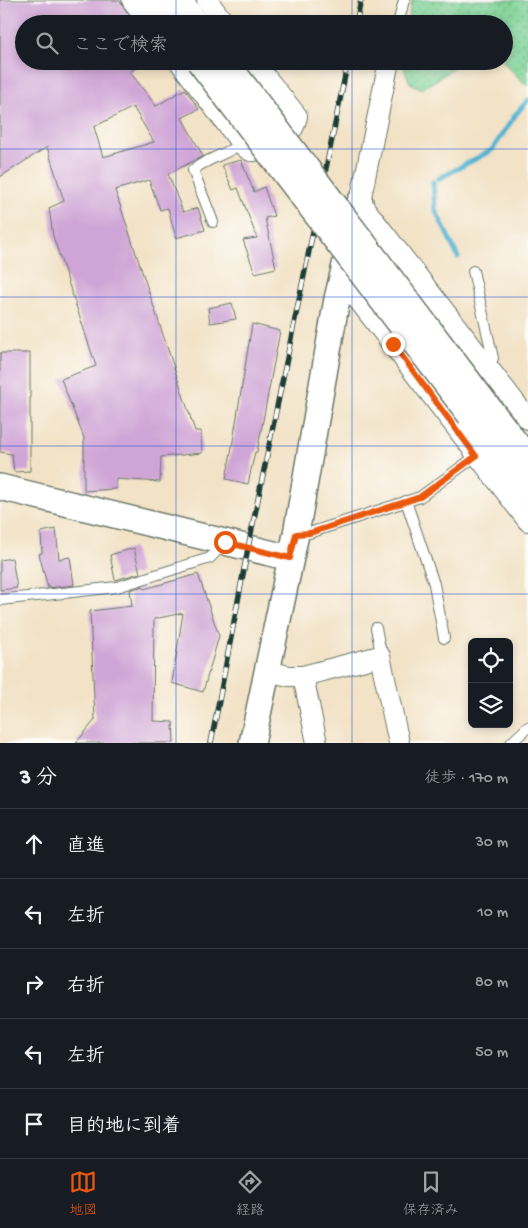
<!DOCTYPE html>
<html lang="ja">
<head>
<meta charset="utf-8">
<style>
	body { margin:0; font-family:"Gochi Hand","Klee One",sans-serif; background:#20242c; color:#f1f3f6 }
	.controls { position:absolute; right:15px; bottom:15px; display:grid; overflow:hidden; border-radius:8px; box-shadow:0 2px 8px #0003 }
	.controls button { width:45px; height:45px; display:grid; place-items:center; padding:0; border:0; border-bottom:1px solid #363941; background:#171b24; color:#f1f3f6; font:25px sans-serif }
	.stop { position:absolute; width:15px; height:15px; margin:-11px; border:4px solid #ea580c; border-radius:50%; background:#fff }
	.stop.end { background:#ea580c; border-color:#fff; box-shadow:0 1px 5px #0008 }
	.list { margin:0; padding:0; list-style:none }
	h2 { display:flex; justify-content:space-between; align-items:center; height:65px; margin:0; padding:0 20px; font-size:21px }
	h2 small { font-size:16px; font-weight:400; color:#9ea1a6 }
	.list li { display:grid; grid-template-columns:32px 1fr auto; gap:15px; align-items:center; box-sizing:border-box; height:70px; padding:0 20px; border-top:1px solid #363941 }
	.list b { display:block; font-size:19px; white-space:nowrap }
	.list em { font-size:16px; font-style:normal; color:#9ea1a6 }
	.icon { flex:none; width:28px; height:28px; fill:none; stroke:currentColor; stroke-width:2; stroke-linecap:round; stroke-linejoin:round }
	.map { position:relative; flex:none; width:528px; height:743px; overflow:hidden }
	.search { position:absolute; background:#171b24; box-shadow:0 2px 8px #0003; left:15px; right:15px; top:15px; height:55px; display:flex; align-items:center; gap:12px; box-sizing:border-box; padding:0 18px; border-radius:28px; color:#9ea1a6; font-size:19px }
	.sheet { height:415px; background:#171b24 }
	nav { display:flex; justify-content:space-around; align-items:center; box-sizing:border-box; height:70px; border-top:1px solid #363941; background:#171b24; font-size:14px; color:#9ea1a6 }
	nav a { display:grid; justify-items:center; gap:2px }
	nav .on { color:#ea580c }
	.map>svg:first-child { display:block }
</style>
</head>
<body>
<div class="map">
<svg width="528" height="743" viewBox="0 0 528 743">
	<defs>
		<pattern id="green-dots" width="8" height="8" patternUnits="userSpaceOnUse" patternTransform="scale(1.25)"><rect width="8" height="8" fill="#7cd195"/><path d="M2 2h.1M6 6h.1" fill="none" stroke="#65ab7a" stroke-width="1.8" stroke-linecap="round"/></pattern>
	</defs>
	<rect width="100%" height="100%" fill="#fdfcf7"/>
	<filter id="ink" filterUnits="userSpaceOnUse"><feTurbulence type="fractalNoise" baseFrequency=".02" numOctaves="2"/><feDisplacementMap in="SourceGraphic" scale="10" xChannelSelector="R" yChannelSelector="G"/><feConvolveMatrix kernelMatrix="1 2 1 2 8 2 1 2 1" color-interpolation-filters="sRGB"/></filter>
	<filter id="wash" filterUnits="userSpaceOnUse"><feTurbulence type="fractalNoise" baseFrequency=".0096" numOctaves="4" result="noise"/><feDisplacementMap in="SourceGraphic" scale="20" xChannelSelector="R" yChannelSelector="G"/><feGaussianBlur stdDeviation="1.12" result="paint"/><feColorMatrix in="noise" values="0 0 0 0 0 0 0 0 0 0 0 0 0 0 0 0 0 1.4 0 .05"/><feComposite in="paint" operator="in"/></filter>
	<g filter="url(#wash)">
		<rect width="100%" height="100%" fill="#f2e2c6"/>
		<g fill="url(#green-dots)" stroke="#4e8764">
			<path d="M 412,0 L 528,0 L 528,87 L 502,61 L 504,61 L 504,24 L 407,24 Z"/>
			<path d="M 401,61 L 465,61 L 422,89 L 410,83 Z"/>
		</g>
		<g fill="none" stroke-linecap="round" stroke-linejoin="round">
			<g stroke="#53b4d2" stroke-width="5">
				<path d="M 438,179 L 492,150 L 516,114 L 528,100"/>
				<path d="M 433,182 L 435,209 L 458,257"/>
			</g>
		</g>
		<g id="blocks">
			<g fill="#cfa4d6" fill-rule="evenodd">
				<path d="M 0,0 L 119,0 L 135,24 L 24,24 L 24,61 L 144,61 L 130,72 L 156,106 L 185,89 L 199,109 L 182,118 L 203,156 L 168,174 L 183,212 L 198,208 L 205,230 L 176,238 L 168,208 L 160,210 L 149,180 L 115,190 L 195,431 L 201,431 L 202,453 L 161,457 L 160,482 L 116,479 L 116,489 L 84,491 L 84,438 L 61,379 L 96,366 L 53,236 L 49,208 L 64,201 L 47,147 L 0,177 ZM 133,107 L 154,142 L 103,157 L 94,127 Z"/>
				<path d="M 241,160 L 254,192 L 264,187 L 274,216 L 265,218 L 276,268 L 255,273 L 243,240 L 257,238 L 238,188 L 233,190 L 222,165 Z"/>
				<path d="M 232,303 L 236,319 L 210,323 L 208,308 Z"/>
				<path d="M 252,324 L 280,331 L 257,452 L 255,452 L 248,484 L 226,479 L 232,447 Z"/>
				<path d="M 0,353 L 30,353 L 30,471 L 14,472 L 12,454 L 0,452 Z"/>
				<path d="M 56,529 L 59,559 L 70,557 L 74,585 L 48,588 L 39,554 L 42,553 L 41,532 Z"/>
				<path d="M 134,548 L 140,573 L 115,580 L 110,555 Z"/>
				<path d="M 12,558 L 17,588 L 0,590 L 0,560 Z"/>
				<path d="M 198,574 L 219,636 L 203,692 L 172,683 L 183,613 L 154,619 L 153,721 L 173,722 L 174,743 L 76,743 L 95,720 L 90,611 L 132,606 L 130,590 L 143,586 L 144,589 Z"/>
			</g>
		</g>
	</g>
	<g filter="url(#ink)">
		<use href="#blocks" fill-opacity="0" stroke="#697767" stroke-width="1"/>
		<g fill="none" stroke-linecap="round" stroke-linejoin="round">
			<g stroke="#697767" stroke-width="12">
				<g id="service">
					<path d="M 398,24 L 404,0"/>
					<path d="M 213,222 L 193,170 C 207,158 227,155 241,143"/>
					<path d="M 473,271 L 493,358 L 489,368"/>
					<path d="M 406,501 L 434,584 L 444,638"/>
					<path d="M 296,534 L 309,533 L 420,497 L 476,456"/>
					<path d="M 0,600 L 117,587 L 210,558 L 224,543"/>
					<path d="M 376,628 L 380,648 L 380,656"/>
					<path d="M 511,743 L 528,727"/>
				</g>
			</g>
			<g stroke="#697767" stroke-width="22">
				<g id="minor">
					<path d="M 132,0 L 150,24"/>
					<path d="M 207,0 L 225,24"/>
					<path d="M 179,61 L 241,143 C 244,146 247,150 251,151 C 258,154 288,134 293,128 C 295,124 296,120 297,116 L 253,61"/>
					<path d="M 389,61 L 360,202 L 528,419"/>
					<path d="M 343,280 L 528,521"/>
					<path d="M 267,671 L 289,676 L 303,676 L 380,656 L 399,743"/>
					<path d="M 303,676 L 317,743"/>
				</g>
			</g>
			<g stroke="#697767" stroke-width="28">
				<g id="tertiary">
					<path d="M 152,0 L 170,24"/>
					<path d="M 179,0 L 197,24"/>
					<path d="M 485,403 L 528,459"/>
					<path d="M 470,415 L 528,491"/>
					<path d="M 0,487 L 290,558"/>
					<path d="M 252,743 L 296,534 L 337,299 L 360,202"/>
				</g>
			</g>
			<use href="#service" stroke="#fff" stroke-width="10"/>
			<use href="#minor" stroke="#fff" stroke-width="20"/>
			<use href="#tertiary" stroke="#fff" stroke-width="25"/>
			<g stroke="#1f3d34" stroke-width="5.5">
				<g id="rail">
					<path d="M 356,24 L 361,0"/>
					<path d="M 211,743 L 248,548 L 348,61"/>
				</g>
			</g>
			<use href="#rail" stroke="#fdfcf7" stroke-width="4" stroke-dasharray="11" stroke-linecap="butt"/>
			<g stroke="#697767" stroke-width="28" stroke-linecap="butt">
				<g id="tertiary-bridge">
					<path d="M 199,61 L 470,415"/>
					<path d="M 225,61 L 485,403"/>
				</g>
			</g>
			<use href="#tertiary-bridge" stroke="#fff" stroke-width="25"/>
		</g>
	</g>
	<g fill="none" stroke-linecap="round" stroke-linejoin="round" filter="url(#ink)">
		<path stroke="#ea580c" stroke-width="6" d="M 225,542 L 290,558 L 296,534 L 310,533 L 420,497 L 476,456 L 393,344"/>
	</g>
	<path fill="none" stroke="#1d4ed8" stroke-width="1" stroke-opacity="0.55" d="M 176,0 L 176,24M 352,0 L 352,24M 176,61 L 176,743M 352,61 L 352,743M 0,149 L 528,149M 0,297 L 528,297M 0,446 L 528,446M 0,594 L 528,594"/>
</svg>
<div class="controls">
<button><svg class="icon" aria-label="locate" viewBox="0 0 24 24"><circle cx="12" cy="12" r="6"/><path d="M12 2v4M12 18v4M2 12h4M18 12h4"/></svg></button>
<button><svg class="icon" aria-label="layers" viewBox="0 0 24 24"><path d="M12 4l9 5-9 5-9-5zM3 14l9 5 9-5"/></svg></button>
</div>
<div class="stop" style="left:225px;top:542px"></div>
<div class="stop end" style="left:393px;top:344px"></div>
<div class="search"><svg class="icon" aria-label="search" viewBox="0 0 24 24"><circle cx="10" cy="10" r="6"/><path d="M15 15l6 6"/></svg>ここで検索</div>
</div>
<section class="sheet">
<h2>3 分<small>徒歩 · 170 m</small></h2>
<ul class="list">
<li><svg class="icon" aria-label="ahead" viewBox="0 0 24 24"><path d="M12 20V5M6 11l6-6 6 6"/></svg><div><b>直進</b></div><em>30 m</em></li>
<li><svg class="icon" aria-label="left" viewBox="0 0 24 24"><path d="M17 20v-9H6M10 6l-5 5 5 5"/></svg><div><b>左折</b></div><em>10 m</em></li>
<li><svg class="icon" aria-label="right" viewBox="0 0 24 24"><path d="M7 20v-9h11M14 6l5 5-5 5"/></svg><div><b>右折</b></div><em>80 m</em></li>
<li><svg class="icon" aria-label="left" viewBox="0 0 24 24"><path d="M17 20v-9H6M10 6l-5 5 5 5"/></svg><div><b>左折</b></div><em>50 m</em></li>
<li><svg class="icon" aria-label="arrive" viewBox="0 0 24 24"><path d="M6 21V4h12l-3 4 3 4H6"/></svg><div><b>目的地に到着</b></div></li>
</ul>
</section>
<nav>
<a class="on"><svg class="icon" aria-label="map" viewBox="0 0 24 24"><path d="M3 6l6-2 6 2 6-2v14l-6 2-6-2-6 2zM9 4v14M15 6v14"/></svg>地図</a>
<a><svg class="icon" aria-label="directions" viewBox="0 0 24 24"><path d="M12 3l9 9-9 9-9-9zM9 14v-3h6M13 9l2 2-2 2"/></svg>経路</a>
<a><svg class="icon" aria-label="saved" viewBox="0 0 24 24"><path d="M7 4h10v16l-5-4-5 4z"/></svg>保存済み</a>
</nav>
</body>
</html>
